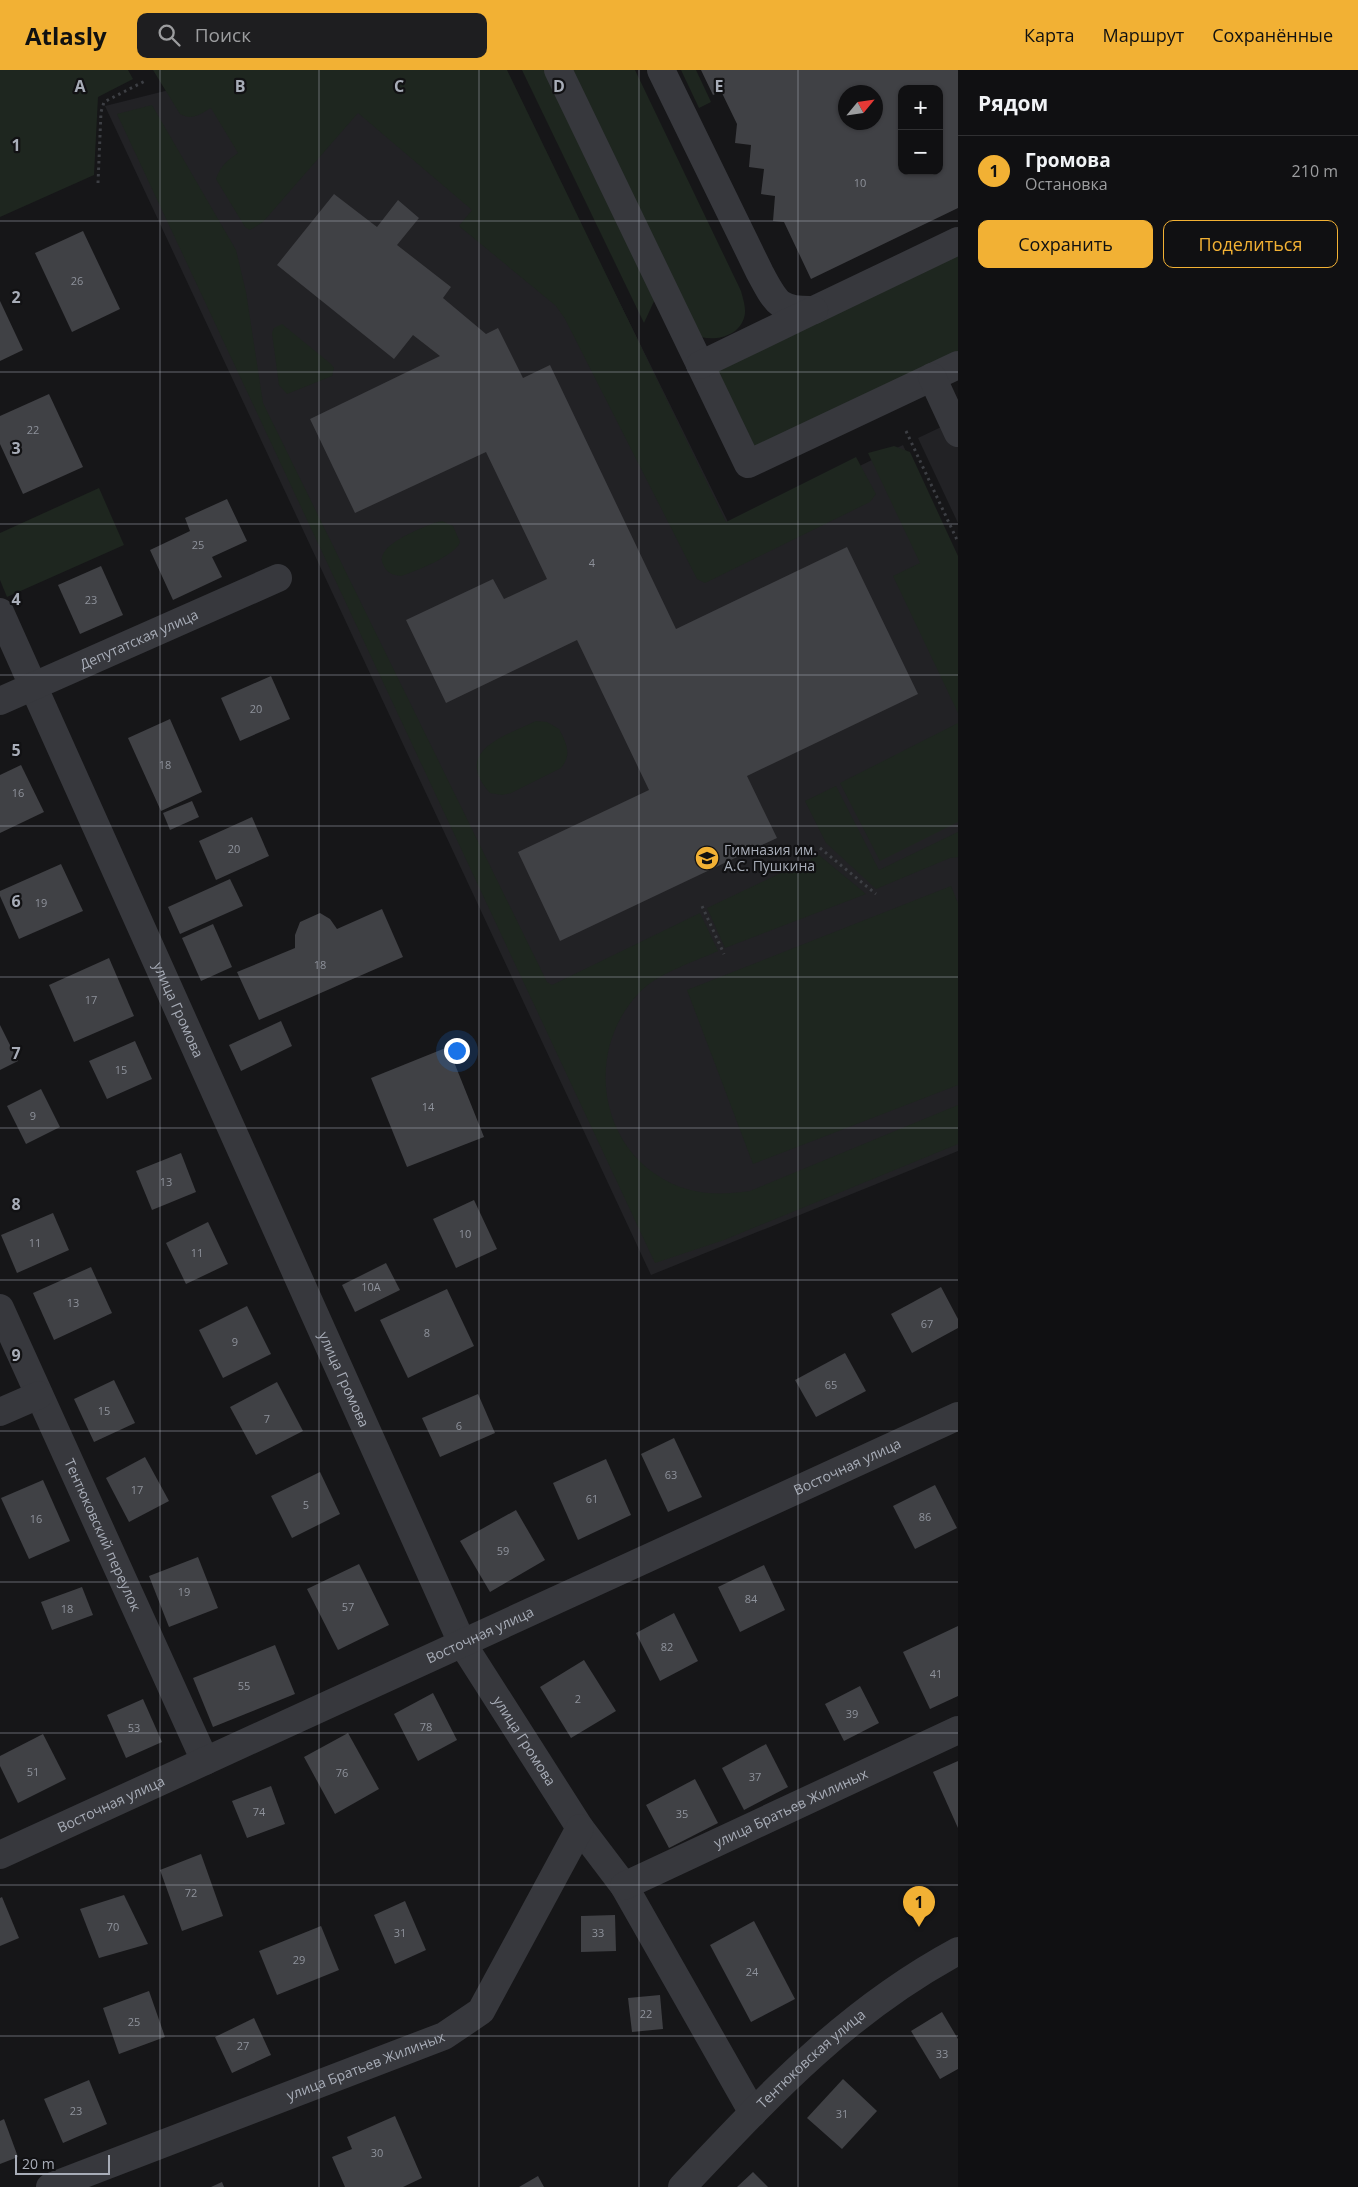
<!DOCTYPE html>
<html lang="ru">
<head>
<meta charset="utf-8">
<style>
	body { margin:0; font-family:"Open Sans",sans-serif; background:#1e1e20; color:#f1f3f6 }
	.controls { position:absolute; right:15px; top:15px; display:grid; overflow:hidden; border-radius:10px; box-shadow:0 1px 4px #0004 }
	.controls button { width:45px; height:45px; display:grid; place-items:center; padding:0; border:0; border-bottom:1px solid #303032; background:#101012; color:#f1f3f6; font:25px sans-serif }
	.compass { position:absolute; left:838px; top:15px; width:45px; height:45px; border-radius:50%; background:#101012; box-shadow:0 1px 4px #0004; rotate:61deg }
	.scale { position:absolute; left:15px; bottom:12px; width:95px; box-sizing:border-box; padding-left:5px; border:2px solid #a8adb8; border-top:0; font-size:14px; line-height:18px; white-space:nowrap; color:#a8adb8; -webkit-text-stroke:4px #111113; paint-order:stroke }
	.you { position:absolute; left:456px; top:980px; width:18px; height:18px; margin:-12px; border:4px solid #fff; border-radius:50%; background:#1a73e8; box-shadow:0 0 0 8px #1a73e833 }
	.badge { display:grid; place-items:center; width:32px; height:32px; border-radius:50%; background:#f2b134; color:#111; font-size:16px; font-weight:700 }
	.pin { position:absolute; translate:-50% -41px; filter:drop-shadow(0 1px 2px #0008) }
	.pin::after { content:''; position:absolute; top:26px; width:18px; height:15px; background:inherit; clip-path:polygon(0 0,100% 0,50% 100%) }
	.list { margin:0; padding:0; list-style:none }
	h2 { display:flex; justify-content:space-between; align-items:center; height:65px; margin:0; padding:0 20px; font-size:21px }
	h2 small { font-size:16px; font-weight:400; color:#9c9d9f }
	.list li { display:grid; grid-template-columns:32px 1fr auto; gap:15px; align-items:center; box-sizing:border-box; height:70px; padding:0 20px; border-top:1px solid #303032 }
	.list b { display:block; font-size:19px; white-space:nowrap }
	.list p { margin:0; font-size:16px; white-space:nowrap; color:#9c9d9f }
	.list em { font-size:16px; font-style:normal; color:#9c9d9f }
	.actions { display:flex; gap:10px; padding:15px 20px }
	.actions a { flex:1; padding:11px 0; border:1px solid #f2b134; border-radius:10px; text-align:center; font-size:18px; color:#f2b134 }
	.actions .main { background:#f2b134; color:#111 }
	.icon { flex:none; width:28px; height:28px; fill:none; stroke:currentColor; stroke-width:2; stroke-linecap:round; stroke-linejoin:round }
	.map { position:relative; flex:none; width:958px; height:2117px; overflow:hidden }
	header { display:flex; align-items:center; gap:30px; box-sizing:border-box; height:70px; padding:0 25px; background:#f2b134; color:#111 }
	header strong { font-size:24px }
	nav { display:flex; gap:28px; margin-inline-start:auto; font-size:18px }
	.search { width:350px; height:45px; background:#1e1e20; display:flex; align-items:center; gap:12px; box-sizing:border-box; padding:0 18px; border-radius:10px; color:#9c9d9f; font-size:19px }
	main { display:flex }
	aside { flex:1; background:#101012 }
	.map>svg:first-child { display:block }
</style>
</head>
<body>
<header>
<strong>Atlasly</strong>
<div class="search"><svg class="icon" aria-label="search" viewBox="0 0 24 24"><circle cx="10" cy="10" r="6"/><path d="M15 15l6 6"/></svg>Поиск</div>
<nav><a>Карта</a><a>Маршрут</a><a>Сохранённые</a></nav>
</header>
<main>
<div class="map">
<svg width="958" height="2117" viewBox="0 0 958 2117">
	<rect width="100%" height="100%" fill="#161618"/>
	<g fill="#222225">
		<path d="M 249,0 L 559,110 L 731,458 L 903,375 L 958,496 L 958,1081 L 651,1205 L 105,36 Z"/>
		<path d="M 958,349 L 958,453 L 918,368 Z"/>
	</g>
	<g fill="#1e261f">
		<path d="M 0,0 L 128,0 L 133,9 L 98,27 L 94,105 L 0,147 Z"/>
		<path d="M 153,0 L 507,0 L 726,452 L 856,387 L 876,424 L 870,432 L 705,513 L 697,509 L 565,249 L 556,236 L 459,156 L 472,140 L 358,43 L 263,152 L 250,160 L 245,157 L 216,109 C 221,95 227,91 238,83 L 211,38 C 200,44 193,51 180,44 Z"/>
		<path d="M 522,0 L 544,0 L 655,229 L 644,253 Z"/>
		<path d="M 570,0 L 635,0 L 741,221 C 743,229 747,240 744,248 C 738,266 717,271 701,267 Z"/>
		<path d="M 681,0 L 696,0 L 711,32 L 699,38 Z"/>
		<path d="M 152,35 L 236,180 L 246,222 L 263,333 L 547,912 L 552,915 L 700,843 L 718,881 C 692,893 657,903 638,924 C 579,988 603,1096 690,1120 C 710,1125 729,1124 750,1121 L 958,1035 L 958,1074 L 724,1170 L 655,1193 L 117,44 Z"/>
		<path d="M 958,184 L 958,281 L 755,377 L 717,300 Z"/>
		<path d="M 282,254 L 331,294 L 334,298 L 332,306 L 287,324 L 279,315 L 272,263 L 274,258 Z"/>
		<path d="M 894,376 L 910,382 L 958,486 L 958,643 L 893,506 L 920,493 L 868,383 Z"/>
		<path d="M 99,418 L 124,475 L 7,527 L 0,510 L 0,463 Z"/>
		<path d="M 442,451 L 453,456 L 460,472 C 455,486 416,501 401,506 C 393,505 386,503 383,494 C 375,475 420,459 434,453 Z"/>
		<path d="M 536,651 L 547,652 L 559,659 C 567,674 572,685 561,698 L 511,723 L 502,725 L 490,723 C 452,681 505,666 536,651 Z"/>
		<path d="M 958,653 L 958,752 L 880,791 L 840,713 Z"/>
		<path d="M 836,716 L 879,800 L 958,762 L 958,787 L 950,788 L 876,819 L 826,773 L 805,731 Z"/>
		<path d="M 819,785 L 866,824 L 725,878 L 707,838 Z"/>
		<path d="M 951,816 L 958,833 L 958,1015 L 753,1094 L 687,920 Z"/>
	</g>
	<g fill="#404145" fill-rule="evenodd">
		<path d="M 701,0 L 958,0 L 958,138 L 811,209 L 784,152 L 773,151 L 775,126 L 761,124 L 764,99 L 749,97 L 751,75 L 735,73 L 737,54 L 721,21 L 713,25 ZM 902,19 L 939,19 L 939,101 L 902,101 ZM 846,22 L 876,22 L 876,52 L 846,52 Z"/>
		<path d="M 334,124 L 377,157 L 398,130 L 419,148 L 397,175 L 451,217 L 443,228 L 486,264 L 498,258 L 523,308 L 550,295 L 676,559 L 847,477 L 918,624 L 747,706 L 777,768 L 560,871 L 518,782 L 649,720 L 577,570 L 446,633 L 406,550 L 493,509 L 504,529 L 547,509 L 486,382 L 355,443 L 310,349 L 440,286 L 413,265 L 394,289 L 277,195 Z"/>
		<path d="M 83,161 L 120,239 L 72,262 L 35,183 Z"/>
		<path d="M 0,231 L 23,280 L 0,291 Z"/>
		<path d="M 49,324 L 83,397 L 23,424 L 0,374 L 0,346 Z"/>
		<path d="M 227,429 L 247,471 L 212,487 L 222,507 L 173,530 L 150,480 L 190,461 L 185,448 Z"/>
		<path d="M 101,496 L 123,545 L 80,564 L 58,515 Z"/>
		<path d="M 271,606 L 290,649 L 240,671 L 221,628 Z"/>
		<path d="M 170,649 L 202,722 L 161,741 L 128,668 Z"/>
		<path d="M 21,695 L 44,742 L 0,763 L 0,705 Z"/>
		<path d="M 192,731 L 199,747 L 170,760 L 163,743 Z"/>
		<path d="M 252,747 L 269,786 L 216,810 L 199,771 Z"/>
		<path d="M 61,794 L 83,841 L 19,869 L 0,826 L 0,821 Z"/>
		<path d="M 230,809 L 243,836 L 180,864 L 168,837 Z"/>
		<path d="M 382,839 L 403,887 L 259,950 L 237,902 L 295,878 L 295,865 L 300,852 L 320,843 L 330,849 L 337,859 Z"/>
		<path d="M 213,854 L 232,897 L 201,911 L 182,868 Z"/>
		<path d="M 109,888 L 134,946 L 74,972 L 49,915 Z"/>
		<path d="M 281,951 L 292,976 L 241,1001 L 229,975 Z"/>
		<path d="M 0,955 L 18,991 L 0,1000 Z"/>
		<path d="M 135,971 L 152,1009 L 107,1029 L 89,991 Z"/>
		<path d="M 448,977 L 484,1067 L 407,1097 L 371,1008 Z"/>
		<path d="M 41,1019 L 60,1057 L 26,1074 L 7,1036 Z"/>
		<path d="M 181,1083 L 196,1122 L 152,1140 L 136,1101 Z"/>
		<path d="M 474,1130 L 497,1179 L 456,1198 L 433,1149 Z"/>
		<path d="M 53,1143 L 69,1180 L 17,1203 L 1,1165 Z"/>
		<path d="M 208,1152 L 228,1194 L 186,1214 L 166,1173 Z"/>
		<path d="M 386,1193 L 400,1220 L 355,1242 L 342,1215 Z"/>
		<path d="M 91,1197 L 112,1243 L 54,1270 L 33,1223 Z"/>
		<path d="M 941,1217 L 958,1249 L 958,1258 L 912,1283 L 891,1244 Z"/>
		<path d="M 447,1219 L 474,1276 L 408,1308 L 380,1250 Z"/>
		<path d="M 247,1236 L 271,1284 L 223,1308 L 199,1260 Z"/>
		<path d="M 845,1283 L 866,1321 L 816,1347 L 795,1310 Z"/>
		<path d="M 114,1310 L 135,1353 L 94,1372 L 74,1329 Z"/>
		<path d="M 277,1312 L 303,1361 L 256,1385 L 230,1337 Z"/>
		<path d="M 478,1324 L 495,1363 L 440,1387 L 422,1348 Z"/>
		<path d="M 674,1368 L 702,1427 L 668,1442 L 641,1384 Z"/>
		<path d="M 145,1387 L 169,1431 L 129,1452 L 106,1408 Z"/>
		<path d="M 606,1389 L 631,1445 L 578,1470 L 553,1413 Z"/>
		<path d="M 320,1402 L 340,1444 L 292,1468 L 271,1426 Z"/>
		<path d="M 43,1410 L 70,1471 L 29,1489 L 1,1428 Z"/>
		<path d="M 935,1415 L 957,1458 L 915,1479 L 893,1436 Z"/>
		<path d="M 516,1440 L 545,1490 L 490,1522 L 460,1471 Z"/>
		<path d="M 198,1487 L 218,1538 L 169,1557 L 149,1506 Z"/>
		<path d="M 359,1494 L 389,1555 L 338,1580 L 307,1519 Z"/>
		<path d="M 764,1495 L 785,1540 L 740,1562 L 718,1517 Z"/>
		<path d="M 82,1517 L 93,1545 L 52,1560 L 41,1532 Z"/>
		<path d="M 674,1543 L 698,1591 L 660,1611 L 636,1563 Z"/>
		<path d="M 958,1556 L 958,1626 L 930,1639 L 903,1582 Z"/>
		<path d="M 275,1575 L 295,1624 L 213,1657 L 193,1608 Z"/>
		<path d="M 584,1590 L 616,1641 L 571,1668 L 540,1617 Z"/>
		<path d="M 860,1616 L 879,1653 L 844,1671 L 825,1634 Z"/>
		<path d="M 433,1623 L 457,1670 L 418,1691 L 394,1644 Z"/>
		<path d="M 143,1629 L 162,1672 L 126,1688 L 107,1645 Z"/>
		<path d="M 348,1663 L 379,1719 L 335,1744 L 304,1687 Z"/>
		<path d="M 43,1664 L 66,1709 L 18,1733 L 0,1696 L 0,1686 Z"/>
		<path d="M 766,1674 L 788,1717 L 744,1740 L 722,1698 Z"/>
		<path d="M 958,1691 L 958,1758 L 933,1702 Z"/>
		<path d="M 695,1709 L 718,1753 L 669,1778 L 646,1735 Z"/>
		<path d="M 271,1716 L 285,1754 L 247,1768 L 232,1731 Z"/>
		<path d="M 201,1784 L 223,1846 L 182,1861 L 160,1800 Z"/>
		<path d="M 124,1825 L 148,1874 L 99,1888 L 80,1839 Z"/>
		<path d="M 2,1827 L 19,1868 L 0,1876 L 0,1828 Z"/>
		<path d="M 405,1831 L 426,1880 L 395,1894 L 374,1845 Z"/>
		<path d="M 615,1845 L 616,1881 L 581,1882 L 581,1846 Z"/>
		<path d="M 754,1851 L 795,1929 L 751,1952 L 710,1875 Z"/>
		<path d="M 321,1856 L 339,1900 L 277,1925 L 259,1881 Z"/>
		<path d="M 149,1921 L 165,1967 L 119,1984 L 103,1938 Z"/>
		<path d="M 660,1925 L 663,1959 L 632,1962 L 628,1928 Z"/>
		<path d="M 942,1942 L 958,1969 L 958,1999 L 940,2009 L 911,1961 Z"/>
		<path d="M 254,1948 L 271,1985 L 232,2003 L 215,1967 Z"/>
		<path d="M 843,2009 L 877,2041 L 842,2079 L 807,2048 Z"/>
		<path d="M 89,2010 L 107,2054 L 63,2073 L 44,2029 Z"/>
		<path d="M 395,2046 L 422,2108 L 403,2117 L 345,2117 L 332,2087 L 352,2079 L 347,2067 Z"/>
		<path d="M 4,2049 L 18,2087 L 0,2094 L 0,2051 Z"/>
		<path d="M 753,2102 L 768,2117 L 737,2117 Z"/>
		<path d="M 538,2106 L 544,2117 L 519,2117 Z"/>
		<path d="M 222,2112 L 224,2117 L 211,2117 Z"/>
	</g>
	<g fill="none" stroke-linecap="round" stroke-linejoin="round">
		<g stroke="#3d3f44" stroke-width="3" stroke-dasharray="2.5 4" stroke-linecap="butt">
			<path d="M 98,113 L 101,42 L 104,32 L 145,11"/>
			<path d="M 906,361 L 958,472"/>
			<path d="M 820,778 L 876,824"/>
			<path d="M 702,836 L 724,884"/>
		</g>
		<g stroke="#37383d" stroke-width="28">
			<path d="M 558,0 L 748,394 L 958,295"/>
			<path d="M 661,0 L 760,203 C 776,232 778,241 814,240 L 958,171"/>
			<path d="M 700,295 L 814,240"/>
			<path d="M 932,307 L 958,363"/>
			<path id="s1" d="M 0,542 L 462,1573 L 580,1758 L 624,1816 L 753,2043"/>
			<path id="s2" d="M 0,631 L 278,508"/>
			<path id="s3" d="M 0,1238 L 205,1691"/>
			<path d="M 0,1342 L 39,1325"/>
			<path id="s4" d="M 0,1785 L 958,1346"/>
			<path id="s5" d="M 624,1816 L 958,1660"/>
			<path id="s6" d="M 50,2117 L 444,1966 L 481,1941 L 580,1758"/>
			<path id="s7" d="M 682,2117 C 769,2025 845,1942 958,1881"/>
		</g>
	</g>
	<path fill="none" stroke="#a8adb8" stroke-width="1" stroke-opacity="0.55" d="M 160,0 L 160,2117M 319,0 L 319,2117M 479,0 L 479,2117M 639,0 L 639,2117M 798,0 L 798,2117M 0,151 L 958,151M 0,302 L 958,302M 0,454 L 958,454M 0,605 L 958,605M 0,756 L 958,756M 0,907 L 958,907M 0,1058 L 958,1058M 0,1210 L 958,1210M 0,1361 L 958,1361M 0,1512 L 958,1512M 0,1663 L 958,1663M 0,1815 L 958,1815M 0,1966 L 958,1966"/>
	<defs>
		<g id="school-disc" transform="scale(1.25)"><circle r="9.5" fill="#f2b134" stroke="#111113"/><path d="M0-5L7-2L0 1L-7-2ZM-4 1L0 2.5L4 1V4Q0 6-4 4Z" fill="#111"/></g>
	</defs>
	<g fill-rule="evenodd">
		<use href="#school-disc" x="707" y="788"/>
	</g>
	<g text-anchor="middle" stroke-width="4.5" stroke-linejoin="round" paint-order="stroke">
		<g font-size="11" fill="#8e929b">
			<text x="860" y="117">10</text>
			<text x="77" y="215">26</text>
			<text x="33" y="364">22</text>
			<text x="198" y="479">25</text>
			<text x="592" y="497">4</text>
			<text x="91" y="534">23</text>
			<text x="256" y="643">20</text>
			<text x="165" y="699">18</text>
			<text x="18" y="727">16</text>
			<text x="234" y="783">20</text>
			<text x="41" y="837">19</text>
			<text x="320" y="899">18</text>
			<text x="91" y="934">17</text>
			<text x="121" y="1004">15</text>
			<text x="428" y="1041">14</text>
			<text x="33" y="1050">9</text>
			<text x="166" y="1116">13</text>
			<text x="465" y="1168">10</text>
			<text x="35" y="1177">11</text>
			<text x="197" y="1187">11</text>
			<text x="371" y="1221">10А</text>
			<text x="73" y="1237">13</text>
			<text x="927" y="1258">67</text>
			<text x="427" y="1267">8</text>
			<text x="235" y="1276">9</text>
			<text x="831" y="1319">65</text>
			<text x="104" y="1345">15</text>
			<text x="267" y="1353">7</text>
			<text x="459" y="1360">6</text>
			<text x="671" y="1409">63</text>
			<text x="137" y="1424">17</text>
			<text x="592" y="1433">61</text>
			<text x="306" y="1439">5</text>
			<text x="925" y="1451">86</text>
			<text x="36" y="1453">16</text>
			<text x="503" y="1485">59</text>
			<text x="184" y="1526">19</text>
			<text x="751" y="1533">84</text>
			<text x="348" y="1541">57</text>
			<text x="67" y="1543">18</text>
			<text x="667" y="1581">82</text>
			<text x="936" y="1608">41</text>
			<text x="244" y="1620">55</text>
			<text x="578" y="1633">2</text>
			<text x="852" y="1648">39</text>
			<text x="426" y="1661">78</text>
			<text x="134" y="1662">53</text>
			<text x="33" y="1706">51</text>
			<text x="342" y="1707">76</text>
			<text x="755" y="1711">37</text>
			<text x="259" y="1746">74</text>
			<text x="682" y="1748">35</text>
			<text x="191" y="1827">72</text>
			<text x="113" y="1861">70</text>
			<text x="400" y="1867">31</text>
			<text x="598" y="1867">33</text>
			<text x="299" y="1894">29</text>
			<text x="752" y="1906">24</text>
			<text x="646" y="1948">22</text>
			<text x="134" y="1956">25</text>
			<text x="243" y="1980">27</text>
			<text x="942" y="1988">33</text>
			<text x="76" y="2045">23</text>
			<text x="842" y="2048">31</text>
			<text x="377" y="2087">30</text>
		</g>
		<g font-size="14" fill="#a8adb8" stroke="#111113">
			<text dy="5" stroke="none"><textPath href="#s2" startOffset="152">Депутатская улица</textPath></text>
			<text dy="5" stroke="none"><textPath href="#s1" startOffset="436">улица Громова</textPath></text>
			<text dy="5" stroke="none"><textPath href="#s1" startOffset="841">улица Громова</textPath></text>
			<text dy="5" stroke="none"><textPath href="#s4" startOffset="932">Восточная улица</textPath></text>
			<text dy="5" stroke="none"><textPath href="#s3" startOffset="249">Тентюковский переулок</textPath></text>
			<text dy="5" stroke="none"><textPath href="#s4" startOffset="528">Восточная улица</textPath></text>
			<text dy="5" stroke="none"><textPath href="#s1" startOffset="1246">улица Громова</textPath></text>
			<text dy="5" stroke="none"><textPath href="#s4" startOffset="122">Восточная улица</textPath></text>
			<text dy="5" stroke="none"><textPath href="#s5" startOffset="184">улица Братьев Жилиных</textPath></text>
			<text dy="5" stroke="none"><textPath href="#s7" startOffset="182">Тентюковская улица</textPath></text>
			<text dy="5" stroke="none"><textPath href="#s6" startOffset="338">улица Братьев Жилиных</textPath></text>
		</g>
		<g font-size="14" fill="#a8adb8" stroke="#111113" text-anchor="start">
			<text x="724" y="785">Гимназия им.<tspan x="724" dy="16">А.С. Пушкина</tspan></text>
		</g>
	</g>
	<g font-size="16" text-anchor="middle" font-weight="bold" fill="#a8adb8" stroke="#111113" stroke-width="4.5" stroke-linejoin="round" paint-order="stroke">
		<text x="80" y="22">A</text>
		<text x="240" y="22">B</text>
		<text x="399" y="22">C</text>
		<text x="559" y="22">D</text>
		<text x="719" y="22">E</text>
		<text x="16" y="81">1</text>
		<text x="16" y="233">2</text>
		<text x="16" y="384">3</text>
		<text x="16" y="535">4</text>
		<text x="16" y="686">5</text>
		<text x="16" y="837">6</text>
		<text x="16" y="989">7</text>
		<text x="16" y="1140">8</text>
		<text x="16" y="1291">9</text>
	</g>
</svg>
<div class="controls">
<button>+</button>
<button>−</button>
</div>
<svg class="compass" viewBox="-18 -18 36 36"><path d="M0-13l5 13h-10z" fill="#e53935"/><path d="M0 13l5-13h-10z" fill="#9c9d9f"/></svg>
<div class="scale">20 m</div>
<div class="you"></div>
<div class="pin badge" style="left:919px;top:1857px">1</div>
</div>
<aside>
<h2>Рядом<small></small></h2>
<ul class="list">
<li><span class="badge">1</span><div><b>Громова</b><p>Остановка</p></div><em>210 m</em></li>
</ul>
<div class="actions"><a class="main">Сохранить</a><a>Поделиться</a></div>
</aside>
</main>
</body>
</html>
